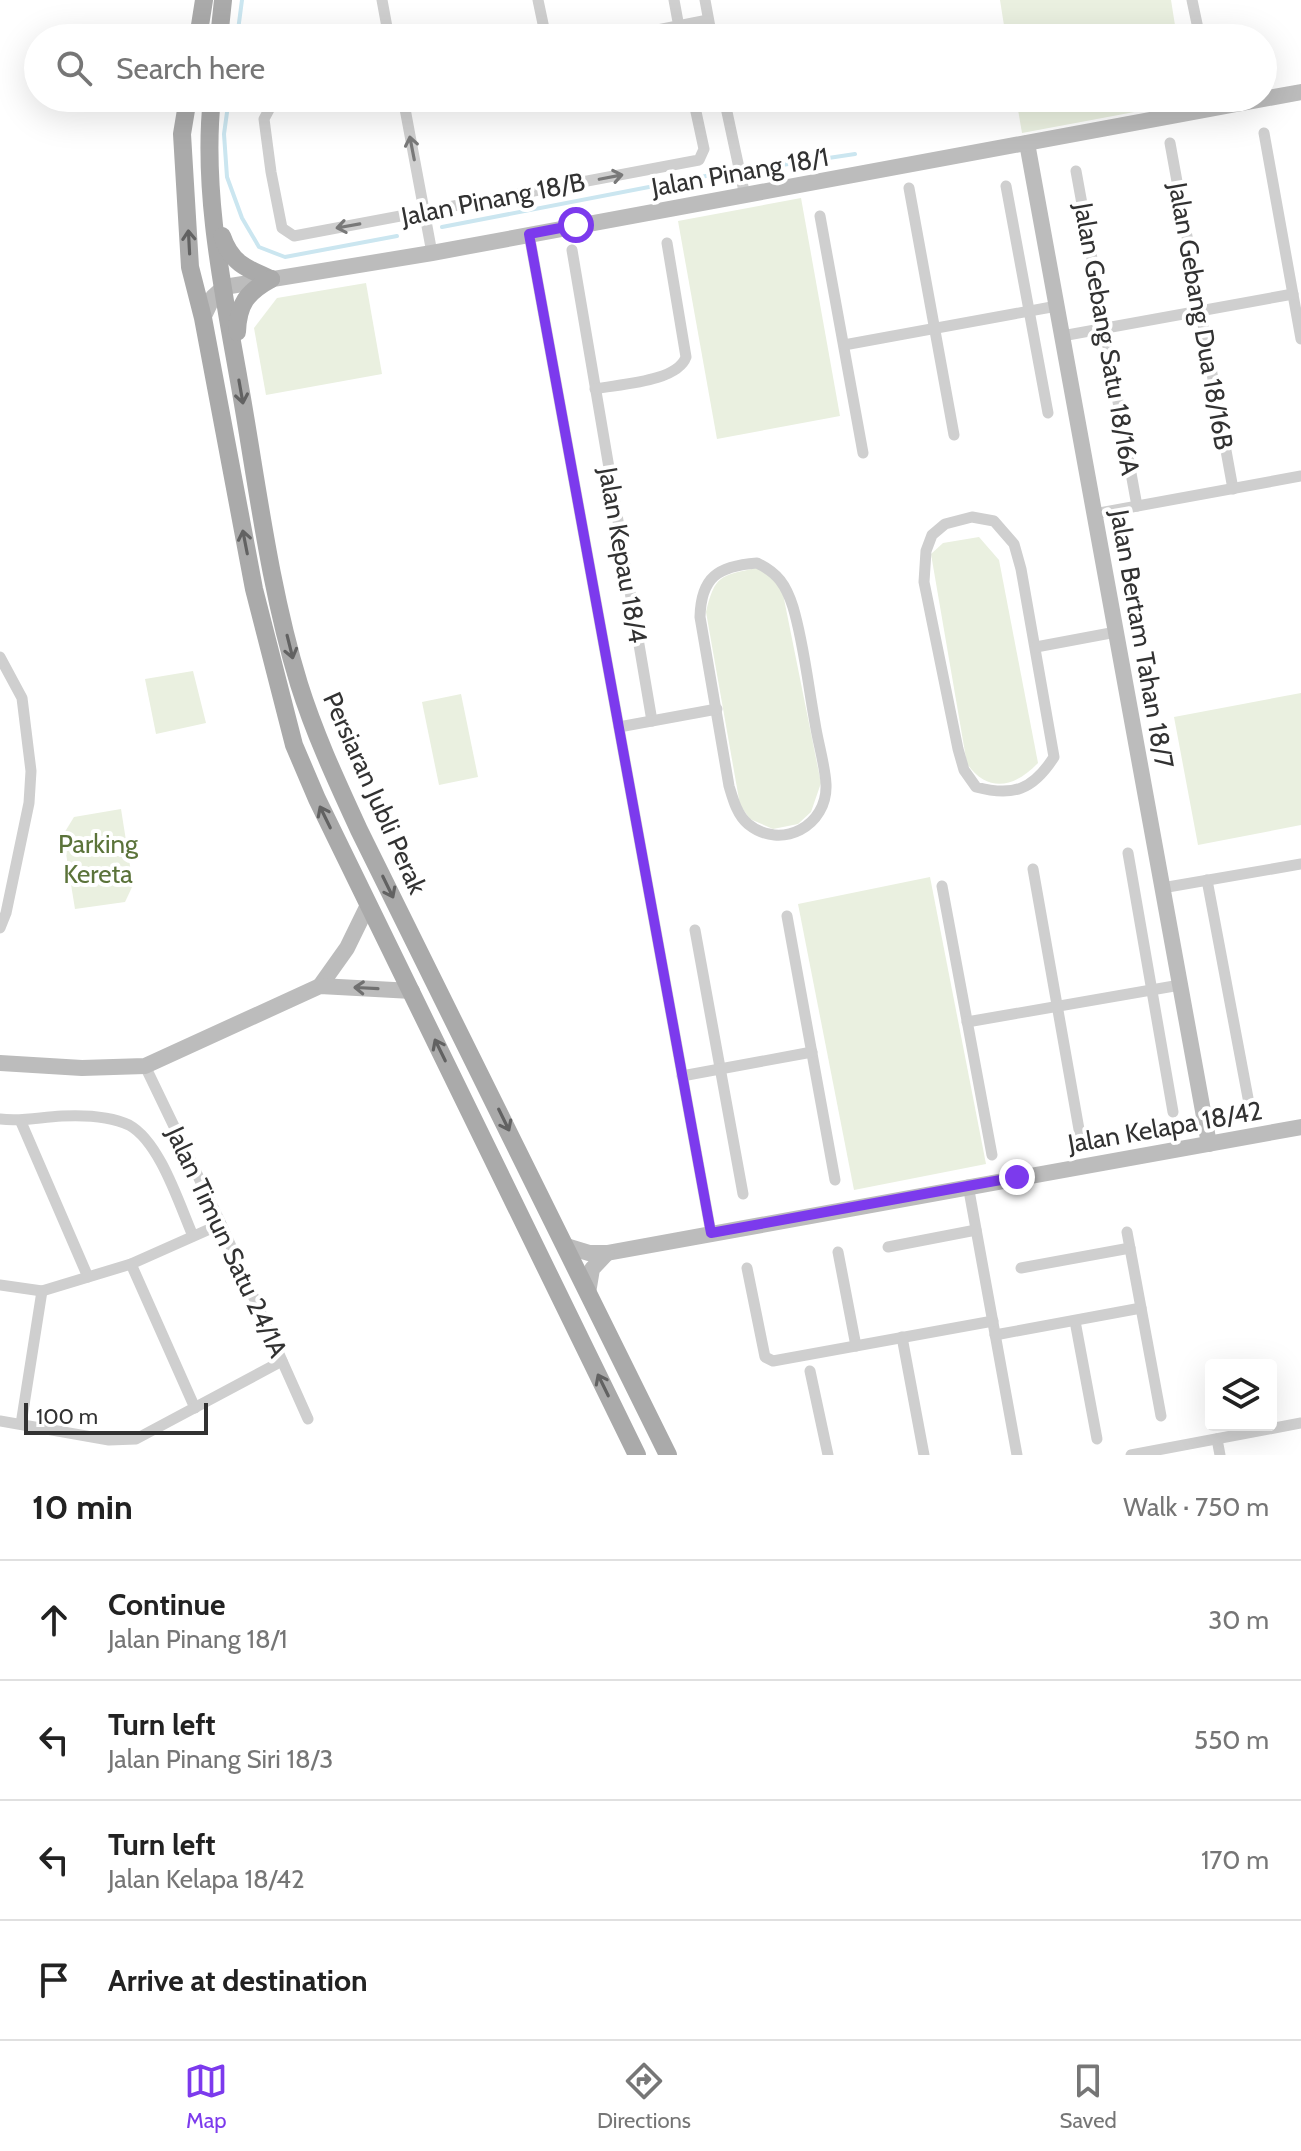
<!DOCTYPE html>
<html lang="en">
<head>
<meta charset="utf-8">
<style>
	body { margin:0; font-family:Cabin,sans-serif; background:#f2f2f2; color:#222 }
	.controls { position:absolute; right:24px; bottom:24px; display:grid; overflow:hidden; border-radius:8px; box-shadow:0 8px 32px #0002 }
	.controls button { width:72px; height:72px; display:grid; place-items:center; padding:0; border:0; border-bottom:2px solid #e0e0e0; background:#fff; color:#222; font:40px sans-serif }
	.scale { position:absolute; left:24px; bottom:20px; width:184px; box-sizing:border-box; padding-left:8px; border:4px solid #323232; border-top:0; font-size:22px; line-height:28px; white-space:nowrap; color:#323232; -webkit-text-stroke:6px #fff; paint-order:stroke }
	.stop { position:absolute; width:24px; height:24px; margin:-18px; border:6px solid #7c3aed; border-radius:50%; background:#fff }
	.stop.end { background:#7c3aed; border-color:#fff; box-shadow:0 2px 8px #0008 }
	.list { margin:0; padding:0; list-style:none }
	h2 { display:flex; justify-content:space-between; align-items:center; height:104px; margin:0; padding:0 32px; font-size:34px }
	h2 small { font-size:26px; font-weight:400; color:#767676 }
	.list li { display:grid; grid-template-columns:52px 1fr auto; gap:24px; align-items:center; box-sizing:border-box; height:120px; padding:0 32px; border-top:2px solid #e0e0e0 }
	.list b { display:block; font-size:30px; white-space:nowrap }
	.list p { margin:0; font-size:26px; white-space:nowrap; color:#767676 }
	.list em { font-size:26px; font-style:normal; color:#767676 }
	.icon { flex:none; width:44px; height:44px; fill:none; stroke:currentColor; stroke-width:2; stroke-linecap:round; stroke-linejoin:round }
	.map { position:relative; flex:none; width:1301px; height:1455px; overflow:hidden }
	.search { position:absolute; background:#fff; box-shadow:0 8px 32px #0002; left:24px; right:24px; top:24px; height:88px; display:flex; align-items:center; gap:20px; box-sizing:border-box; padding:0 28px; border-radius:44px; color:#767676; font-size:30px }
	.sheet { height:584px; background:#fff }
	nav { display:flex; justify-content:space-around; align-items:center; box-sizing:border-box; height:112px; border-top:2px solid #e0e0e0; background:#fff; font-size:22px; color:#767676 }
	nav a { display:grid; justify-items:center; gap:4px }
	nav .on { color:#7c3aed }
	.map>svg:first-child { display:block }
</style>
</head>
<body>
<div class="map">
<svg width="1301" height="1455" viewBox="0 0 1301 1455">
	<rect width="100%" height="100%" fill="#fff"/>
	<g fill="#eaf0e0">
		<path d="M 1000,0 L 1171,0 L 1177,38 L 1006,38 Z"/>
		<path d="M 1016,98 L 1187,98 L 1188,102 L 1022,133 Z"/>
		<path d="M 801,198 L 840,416 L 717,439 L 678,221 Z"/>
		<path d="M 366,283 L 382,374 L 266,395 L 254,328 L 277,298 Z"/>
		<path d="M 979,537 L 999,560 L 1038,763 C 1015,787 989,794 967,764 L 931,554 L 943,543 Z"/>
		<path d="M 756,568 L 770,575 L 782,589 L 821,783 L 811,812 L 798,824 L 773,829 L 750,819 L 740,805 L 706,612 C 715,575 720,576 756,568 Z"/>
		<path d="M 193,671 L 206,723 L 156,734 L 145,679 Z"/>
		<path d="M 1301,693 L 1301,825 L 1198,845 L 1174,717 Z"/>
		<path d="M 461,694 L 478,777 L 439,785 L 422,702 Z"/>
		<path d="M 121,809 L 133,885 L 125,902 L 75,909 L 63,835 L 74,817 Z"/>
		<path d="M 930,877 L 986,1164 L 854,1190 L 798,904 Z"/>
	</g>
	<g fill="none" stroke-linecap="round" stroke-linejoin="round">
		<g stroke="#cbe6f0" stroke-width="4">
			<path d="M 237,38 L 242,0"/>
			<path d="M 229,98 L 224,134 L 227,177 L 242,218 L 259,247 L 285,257 L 397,236"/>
			<path d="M 755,169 L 855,154"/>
			<path d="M 442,227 L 711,175"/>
		</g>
		<g stroke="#cfcfcf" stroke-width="11">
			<path d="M 382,0 L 389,38"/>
			<path d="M 538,0 L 546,38"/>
			<path d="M 674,0 L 681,38"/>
			<path d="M 705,0 L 712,38"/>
			<path d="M 1192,0 L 1200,38"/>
			<path d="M 617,38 L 708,20"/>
			<path d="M 301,98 L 272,104 L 264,119 L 271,172 L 282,228 L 294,236 L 699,160 L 704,149 L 693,98"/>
			<path d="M 403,98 L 432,253"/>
			<path d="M 724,98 L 745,196"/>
			<path d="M 1264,133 L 1301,339"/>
			<path d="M 1170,143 L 1233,489"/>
			<path d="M 1076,171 L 1137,506"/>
			<path d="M 1006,186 L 1048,413"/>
			<path d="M 909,188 L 954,435"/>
			<path d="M 820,216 L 863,453"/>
			<path d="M 529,234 L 711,1233"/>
			<path d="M 572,250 L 652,721"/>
			<path d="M 1062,336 L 1293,294"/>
			<path d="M 844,345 L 1057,306"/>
			<path d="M 595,389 C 620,384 677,382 686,357 L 667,243"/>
			<path d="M 1094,514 L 1301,476"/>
			<path d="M 972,517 L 994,521 L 1014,544 L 1021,569 L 1054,757 C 1033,790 1013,797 976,787 L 964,770 L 958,749 L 924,582 L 926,551 L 932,535 L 945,524 Z"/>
			<path d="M 757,563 C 778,573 786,585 793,607 C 804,644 808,685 815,723 C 818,743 825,765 826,784 C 828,826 781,851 748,824 C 737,815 733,799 729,786 L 700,617 C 701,577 718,566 757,563 Z"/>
			<path d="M 1036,647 L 1116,632"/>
			<path d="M 0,657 L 22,698 L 31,771 L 29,803 L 6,913 L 0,928"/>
			<path d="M 619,727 L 717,709"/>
			<path d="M 1128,853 L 1173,1112"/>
			<path d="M 1033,869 L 1080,1135"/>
			<path d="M 1207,880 L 1248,1098"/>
			<path d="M 942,886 L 992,1155"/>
			<path d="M 1162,888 L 1301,864"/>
			<path d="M 787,916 L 835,1180"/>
			<path d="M 695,930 L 743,1194"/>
			<path d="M 967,1022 L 1180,985"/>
			<path d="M 145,1066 L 221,1224 L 308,1419"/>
			<path d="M 682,1076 L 812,1052"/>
			<path d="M 0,1119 C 22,1122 40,1117 62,1116 C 83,1115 110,1116 129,1125 C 160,1142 179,1204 193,1236"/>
			<path d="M 21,1122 L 88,1277"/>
			<path d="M 968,1185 L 1017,1455"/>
			<path d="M 1127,1232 L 1161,1416"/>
			<path d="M 888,1247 L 976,1230"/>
			<path d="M 838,1252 L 856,1346"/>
			<path d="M 131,1264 L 195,1408"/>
			<path d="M 747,1268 L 765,1357 L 773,1361 L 993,1321"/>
			<path d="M 1021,1268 L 1130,1248"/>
			<path d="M 0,1285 L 42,1291 L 131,1264 L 221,1224"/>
			<path d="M 1075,1321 L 1097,1439"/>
			<path d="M 995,1335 L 1141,1308"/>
			<path d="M 902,1337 L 924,1455"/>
			<path d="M 810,1371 L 828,1455"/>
			<path d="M 0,1421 L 109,1440 L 136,1439 L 282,1361"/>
			<path d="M 21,1424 L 42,1291"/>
			<path d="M 1217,1439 L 1220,1455"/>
			<path d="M 1131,1455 L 1301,1423"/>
		</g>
		<g stroke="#bcbcbc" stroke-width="16">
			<path d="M 1027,143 L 1209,1144"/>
			<path d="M 203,318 L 213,297 L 224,287 L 432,253 L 1301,92"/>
			<path d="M 320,986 L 347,948 L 368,905"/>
			<path d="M 0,1063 L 82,1068 L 145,1066 L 320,986 L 412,991"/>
			<path d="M 566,1246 L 589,1253 L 607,1253 L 1301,1127"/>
			<path d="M 588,1293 L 592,1269 L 607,1253"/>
		</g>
		<g stroke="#aaa" stroke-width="18">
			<path d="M 198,38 L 204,0"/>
			<path d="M 219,38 L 223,0"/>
			<path d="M 188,98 L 182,134 L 190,267 L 203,318 L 254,589 L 294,745 L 317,799 L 637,1455"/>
			<path d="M 212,98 C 202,190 223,290 239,381 C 257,482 269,586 299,684 C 315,735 337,782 359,830 L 668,1455"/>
			<path d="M 222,236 C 231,263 247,269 271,279"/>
			<path d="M 237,332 C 238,304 247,292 271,279"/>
		</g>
	</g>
	<defs><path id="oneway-shaft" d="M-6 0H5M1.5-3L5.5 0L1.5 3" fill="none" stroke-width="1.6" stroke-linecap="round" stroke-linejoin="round" transform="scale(2)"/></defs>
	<g stroke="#797979">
		<use href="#oneway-shaft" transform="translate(412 148) rotate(-101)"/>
		<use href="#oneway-shaft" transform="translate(611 177) rotate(-11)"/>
		<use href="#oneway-shaft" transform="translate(348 226) rotate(170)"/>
	</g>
	<g stroke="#626262">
		<use href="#oneway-shaft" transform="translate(189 242) rotate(-93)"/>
		<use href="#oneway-shaft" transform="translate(241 392) rotate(80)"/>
		<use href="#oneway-shaft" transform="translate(245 542) rotate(-101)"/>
		<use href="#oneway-shaft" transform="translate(290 647) rotate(76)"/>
		<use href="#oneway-shaft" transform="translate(325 817) rotate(-116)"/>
		<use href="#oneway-shaft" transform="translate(388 887) rotate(64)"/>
		<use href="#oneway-shaft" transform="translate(440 1050) rotate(-116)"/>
		<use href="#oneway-shaft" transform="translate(504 1120) rotate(64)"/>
		<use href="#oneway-shaft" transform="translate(603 1385) rotate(-116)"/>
	</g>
	<use stroke="#707070" href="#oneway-shaft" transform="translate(366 988) rotate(-177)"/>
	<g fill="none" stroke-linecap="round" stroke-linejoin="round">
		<path stroke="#7c3aed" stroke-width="10" d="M 576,225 L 529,234 L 711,1233 L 1017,1177"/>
	</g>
	<g text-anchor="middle" stroke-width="8" stroke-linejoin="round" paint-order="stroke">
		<g font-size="26" fill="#323232" stroke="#fff">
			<text transform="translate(740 172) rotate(-10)" y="9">Jalan Pinang 18/1</text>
			<text transform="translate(493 199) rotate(-11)" y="9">Jalan Pinang 18/B</text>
			<text transform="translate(1201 316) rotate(80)" y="9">Jalan Gebang Dua 18/16B</text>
			<text transform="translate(1107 339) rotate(80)" y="9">Jalan Gebang Satu 18/16A</text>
			<text transform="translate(623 555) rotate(80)" y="9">Jalan Kepau 18/4</text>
			<text transform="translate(1142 639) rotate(80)" y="9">Jalan Bertam Tahan 18/7</text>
			<text transform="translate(375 793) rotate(66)" y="9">Persiaran Jubli Perak</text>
			<text transform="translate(1165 1127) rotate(-10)" y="9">Jalan Kelapa 18/42</text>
			<text transform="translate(227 1242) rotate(65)" y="9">Jalan Timun Satu 24/1A</text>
		</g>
		<g font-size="26" fill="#5b733a" stroke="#fff">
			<text x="98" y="853">Parking<tspan x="98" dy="30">Kereta</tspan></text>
		</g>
	</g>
</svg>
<div class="controls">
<button><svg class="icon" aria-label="layers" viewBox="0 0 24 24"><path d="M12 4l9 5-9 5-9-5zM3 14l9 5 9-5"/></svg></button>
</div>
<div class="scale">100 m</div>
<div class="stop" style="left:576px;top:225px"></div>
<div class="stop end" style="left:1017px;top:1177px"></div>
<div class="search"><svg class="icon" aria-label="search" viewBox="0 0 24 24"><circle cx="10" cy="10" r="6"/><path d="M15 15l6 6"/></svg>Search here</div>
</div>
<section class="sheet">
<h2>10 min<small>Walk · 750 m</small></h2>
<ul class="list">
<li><svg class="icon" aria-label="ahead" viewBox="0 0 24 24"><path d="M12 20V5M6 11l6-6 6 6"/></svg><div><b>Continue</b><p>Jalan Pinang 18/1</p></div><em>30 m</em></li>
<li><svg class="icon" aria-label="left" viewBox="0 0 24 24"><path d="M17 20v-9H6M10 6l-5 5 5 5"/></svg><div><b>Turn left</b><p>Jalan Pinang Siri 18/3</p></div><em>550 m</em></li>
<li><svg class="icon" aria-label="left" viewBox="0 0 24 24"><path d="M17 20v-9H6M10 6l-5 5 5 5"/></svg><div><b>Turn left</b><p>Jalan Kelapa 18/42</p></div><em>170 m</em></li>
<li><svg class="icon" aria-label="arrive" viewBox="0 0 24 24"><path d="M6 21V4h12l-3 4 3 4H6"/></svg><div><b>Arrive at destination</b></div></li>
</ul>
</section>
<nav>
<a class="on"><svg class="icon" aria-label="map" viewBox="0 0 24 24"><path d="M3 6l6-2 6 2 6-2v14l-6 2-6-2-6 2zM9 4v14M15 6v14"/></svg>Map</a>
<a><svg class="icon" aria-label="directions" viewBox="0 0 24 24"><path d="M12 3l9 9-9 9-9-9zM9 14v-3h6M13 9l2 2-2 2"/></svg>Directions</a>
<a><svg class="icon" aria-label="saved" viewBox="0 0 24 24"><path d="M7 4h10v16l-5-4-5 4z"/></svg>Saved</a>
</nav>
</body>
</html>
